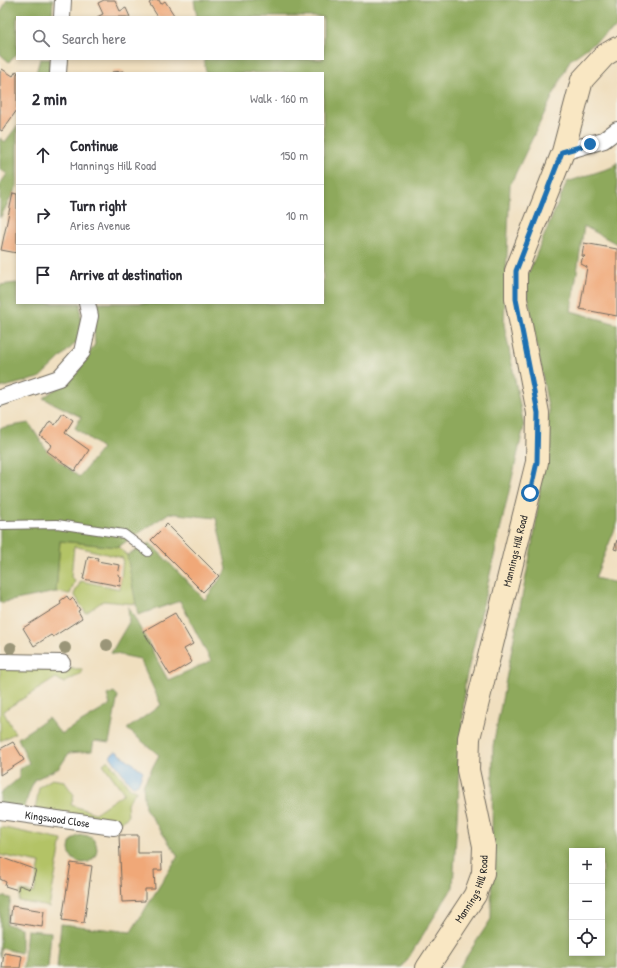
<!DOCTYPE html>
<html lang="en">
<head>
<meta charset="utf-8">
<style>
	body { margin:0; font-family:"Patrick Hand",sans-serif; background:#f7f7f7; color:#2b2b33 }
	.controls { position:absolute; right:12px; bottom:12px; display:grid; overflow:hidden; border-radius:0px; box-shadow:0 2px 6px #0003 }
	.controls button { width:36px; height:36px; display:grid; place-items:center; padding:0; border:0; border-bottom:1px solid #e1e1e2; background:#fff; color:#2b2b33; font:20px sans-serif }
	.stop { position:absolute; width:12px; height:12px; margin:-9px; border:3px solid #1f6fb2; border-radius:50%; background:#fff }
	.stop.end { background:#1f6fb2; border-color:#fff; box-shadow:0 1px 4px #0008 }
	.list { margin:0; padding:0; list-style:none }
	h2 { display:flex; justify-content:space-between; align-items:center; height:52px; margin:0; padding:0 16px; font-size:17px }
	h2 small { font-size:13px; font-weight:400; color:#7c7c81 }
	.list li { display:grid; grid-template-columns:26px 1fr auto; gap:12px; align-items:center; box-sizing:border-box; height:60px; padding:0 16px; border-top:1px solid #e1e1e2 }
	.list b { display:block; font-size:15px; white-space:nowrap }
	.list p { margin:0; font-size:13px; white-space:nowrap; color:#7c7c81 }
	.list em { font-size:13px; font-style:normal; color:#7c7c81 }
	.icon { flex:none; width:22px; height:22px; fill:none; stroke:currentColor; stroke-width:2; stroke-linecap:round; stroke-linejoin:round }
	.map { position:relative; flex:none; width:617px; height:968px; overflow:hidden }
	.search { position:absolute; background:#fff; box-shadow:0 2px 6px #0003; left:16px; top:16px; width:308px; height:44px; display:flex; align-items:center; gap:10px; box-sizing:border-box; padding:0 14px; border-radius:0px; color:#7c7c81; font-size:15px }
	.panel { position:absolute; background:#fff; box-shadow:0 2px 6px #0003; left:16px; top:72px; width:308px; height:232px; border-radius:0px }
	.map>svg:first-child { display:block }
</style>
</head>
<body>
<div class="map">
<svg width="617" height="968" viewBox="0 0 617 968">
	<rect width="100%" height="100%" fill="#f7f3e8"/>
	<filter id="ink" filterUnits="userSpaceOnUse"><feTurbulence type="fractalNoise" baseFrequency=".025" numOctaves="2"/><feDisplacementMap in="SourceGraphic" scale="8" xChannelSelector="R" yChannelSelector="G"/><feConvolveMatrix kernelMatrix="1 2 1 2 8 2 1 2 1" color-interpolation-filters="sRGB"/></filter>
	<filter id="wash" filterUnits="userSpaceOnUse"><feTurbulence type="fractalNoise" baseFrequency=".012" numOctaves="4" result="noise"/><feDisplacementMap in="SourceGraphic" scale="16" xChannelSelector="R" yChannelSelector="G"/><feGaussianBlur stdDeviation="0.9" result="paint"/><feColorMatrix in="noise" values="0 0 0 0 0 0 0 0 0 0 0 0 0 0 0 0 0 1.4 0 .05"/><feComposite in="paint" operator="in"/></filter>
	<g filter="url(#wash)">
		<rect width="100%" height="100%" fill="#f0dfbf"/>
		<g fill="#b3c366" stroke="#6f7748">
			<path d="M 60,541 L 118,547 L 127,555 L 136,604 L 103,601 L 86,613 L 74,594 L 81,581 L 120,589 L 123,558 L 74,546 L 71,577 L 75,581 L 70,594 L 56,592 Z"/>
			<path d="M 0,667 L 82,669 L 82,673 L 64,683 L 56,678 L 3,711 L 15,733 L 0,741 Z"/>
			<path d="M 108,760 L 130,788 L 137,790 L 127,803 L 128,817 L 120,822 L 35,811 L 39,787 L 52,779 L 64,781 L 74,795 L 71,805 L 95,813 L 124,793 L 103,764 Z"/>
			<path d="M 0,827 L 62,840 L 49,907 L 19,901 L 21,891 L 34,893 L 40,863 L 0,855 Z"/>
		</g>
		<g fill="#8ea95b" stroke="#5c6a43" fill-rule="evenodd">
			<path d="M 7,0 L 53,0 L 52,17 L 17,17 L 17,54 L 9,62 L 0,54 L 0,14 Z"/>
			<path d="M 194,0 L 617,0 L 617,27 L 570,60 L 510,185 L 504,324 L 524,426 L 465,683 L 453,887 L 402,968 L 57,968 L 61,924 L 131,932 L 178,856 L 145,808 L 143,785 L 159,755 L 127,729 L 161,705 L 140,659 L 111,653 L 129,622 L 128,606 L 168,680 L 211,661 L 180,601 L 138,615 L 127,555 L 150,543 L 205,600 L 227,569 L 216,518 L 169,513 L 118,547 L 60,541 L 56,592 L 0,603 L 0,428 L 29,423 L 47,451 L 79,477 L 102,448 L 75,428 L 81,417 L 43,398 L 77,373 L 95,344 L 92,303 L 323,303 L 323,73 L 206,73 L 204,59 L 323,59 L 323,17 L 197,17 Z"/>
			<path d="M 40,59 L 50,59 L 50,73 L 36,73 Z"/>
			<path d="M 17,126 L 17,186 L 0,218 L 0,184 L 7,174 L 0,169 L 0,138 L 5,142 Z"/>
			<path d="M 617,162 L 617,244 L 584,226 L 571,311 L 617,324 L 617,524 L 595,578 L 617,583 L 617,968 L 459,968 L 491,919 L 493,746 L 535,530 L 549,412 L 525,281 L 567,182 L 613,167 ZM 572,851 L 602,851 L 602,953 L 572,953 Z"/>
			<path d="M 17,283 L 17,303 L 80,303 L 82,337 L 39,378 L 0,388 L 0,285 Z"/>
			<path d="M 114,692 L 118,696 L 109,743 L 94,741 L 92,751 L 69,753 L 59,768 L 34,780 L 23,810 L 0,806 L 0,794 L 19,778 L 19,769 L 29,763 L 18,738 L 48,718 L 61,734 L 110,705 L 107,695 Z"/>
			<circle cx="83" cy="849" r="14"/>
			<path d="M 0,896 L 11,898 L 6,924 L 21,928 L 21,953 L 1,948 L 0,957 Z"/>
			<path d="M 27,930 L 51,932 L 48,968 L 23,968 Z"/>
		</g>
		<path fill="#70afe3" stroke="#4e6d87" d="M 116,751 L 143,771 L 138,784 L 133,786 L 129,782 L 110,756 Z"/>
		<g id="blocks">
			<g fill="#f0a878">
				<path d="M 104,0 L 115,0 L 120,11 L 126,8 L 130,17 L 97,17 L 103,14 L 98,3 Z"/>
				<path d="M 154,0 L 159,0 L 161,4 L 165,1 L 174,15 L 171,17 L 158,17 L 149,3 Z"/>
				<path d="M 2,69 L 13,76 L 16,71 L 19,73 L 17,73 L 17,110 L 2,131 L 0,130 L 0,73 Z"/>
				<path d="M 123,71 L 124,73 L 112,73 L 112,72 Z"/>
				<path d="M 13,193 L 17,194 L 17,253 L 1,250 Z"/>
				<path d="M 584,243 L 617,249 L 617,316 L 580,309 L 587,267 L 581,264 L 582,259 L 585,256 L 582,256 Z"/>
				<path d="M 63,413 L 73,420 L 65,433 L 89,450 L 75,471 L 47,451 L 52,445 L 40,436 L 50,421 L 55,425 Z"/>
				<path d="M 167,524 L 219,576 L 203,592 L 151,540 Z"/>
				<path d="M 617,540 L 617,550 L 614,549 Z"/>
				<path d="M 88,556 L 98,558 L 97,561 L 120,565 L 118,575 L 121,577 L 120,586 L 83,579 Z"/>
				<path d="M 67,596 L 70,601 L 73,598 L 80,610 L 78,611 L 82,618 L 53,637 L 51,635 L 34,646 L 23,628 L 61,604 L 60,601 Z"/>
				<path d="M 175,613 L 193,644 L 184,649 L 192,662 L 170,675 L 143,631 Z"/>
				<path d="M 13,742 L 24,760 L 0,775 L 0,749 Z"/>
				<path d="M 119,835 L 138,835 L 138,853 L 161,853 L 162,870 L 154,870 L 155,889 L 145,889 L 145,901 L 122,902 Z"/>
				<path d="M 0,857 L 36,870 L 30,889 L 19,885 L 18,890 L 5,886 L 6,882 L 0,879 Z"/>
				<path d="M 71,863 L 92,866 L 84,923 L 62,920 Z"/>
				<path d="M 12,906 L 44,911 L 42,927 L 10,922 Z"/>
				<path d="M 4,953 L 22,956 L 20,968 L 2,968 Z"/>
			</g>
		</g>
	</g>
	<g filter="url(#ink)">
		<use href="#blocks" fill-opacity="0" stroke="#706a5f" stroke-width="1"/>
		<g fill="none" stroke-linecap="round" stroke-linejoin="round">
			<g stroke="#706a5f" stroke-width="10">
				<path id="lane" d="M 0,525 L 57,524 L 124,534 L 148,552"/>
			</g>
			<g stroke="#706a5f" stroke-width="18">
				<g id="street">
					<path d="M 62,17 L 63,0"/>
					<path d="M 58,73 L 59,59"/>
					<path d="M 563,152 L 604,140 L 617,130"/>
					<path d="M 0,398 L 59,378 L 82,352 L 90,316 L 87,303"/>
					<path d="M 0,662 L 62,663"/>
					<path id="s1" d="M 0,811 L 114,827"/>
				</g>
			</g>
			<g stroke="#706a5f" stroke-width="24">
				<g id="secondary">
					<path id="s2" d="M 427,968 L 475,895 L 483,873 L 484,846 L 468,770 L 469,738 L 537,462 L 538,413 L 516,299 L 516,271 L 563,152 L 582,80 L 605,55 L 617,48"/>
				</g>
			</g>
			<use href="#lane" stroke="#fff" stroke-width="8"/>
			<use href="#street" stroke="#fff" stroke-width="16"/>
			<use href="#secondary" stroke="#f9e7c3" stroke-width="22"/>
		</g>
		<g fill="#9a9578">
			<circle cx="107" cy="645" r="6"/>
			<circle cx="11" cy="648" r="6"/>
			<circle cx="65" cy="648" r="6"/>
		</g>
	</g>
	<g fill="none" stroke-linecap="round" stroke-linejoin="round" filter="url(#ink)">
		<path stroke="#1f6fb2" stroke-width="5" d="M 530,493 L 537,462 L 538,413 L 516,299 L 516,271 L 562,152 L 590,144"/>
	</g>
	<g text-anchor="middle" stroke-width="3" stroke-linejoin="round" paint-order="stroke">
		<g font-size="11" fill="#2b2b2b" stroke="#f7f3e8">
			<text dy="4" stroke="none"><textPath href="#s2" startOffset="440">Mannings Hill Road</textPath></text>
			<text dy="4" stroke="none"><textPath href="#s1" startOffset="58">Kingswood Close</textPath></text>
			<text dy="4" stroke="none"><textPath href="#s2" startOffset="92">Mannings Hill Road</textPath></text>
		</g>
	</g>
</svg>
<div class="controls">
<button>+</button>
<button>−</button>
<button><svg class="icon" aria-label="locate" viewBox="0 0 24 24"><circle cx="12" cy="12" r="6"/><path d="M12 2v4M12 18v4M2 12h4M18 12h4"/></svg></button>
</div>
<div class="stop" style="left:530px;top:493px"></div>
<div class="stop end" style="left:590px;top:144px"></div>
<div class="search"><svg class="icon" aria-label="search" viewBox="0 0 24 24"><circle cx="10" cy="10" r="6"/><path d="M15 15l6 6"/></svg>Search here</div>
<section class="panel">
<h2>2 min<small>Walk · 160 m</small></h2>
<ul class="list">
<li><svg class="icon" aria-label="ahead" viewBox="0 0 24 24"><path d="M12 20V5M6 11l6-6 6 6"/></svg><div><b>Continue</b><p>Mannings Hill Road</p></div><em>150 m</em></li>
<li><svg class="icon" aria-label="right" viewBox="0 0 24 24"><path d="M7 20v-9h11M14 6l5 5-5 5"/></svg><div><b>Turn right</b><p>Aries Avenue</p></div><em>10 m</em></li>
<li><svg class="icon" aria-label="arrive" viewBox="0 0 24 24"><path d="M6 21V4h12l-3 4 3 4H6"/></svg><div><b>Arrive at destination</b></div></li>
</ul>
</section>
</div>
</body>
</html>
